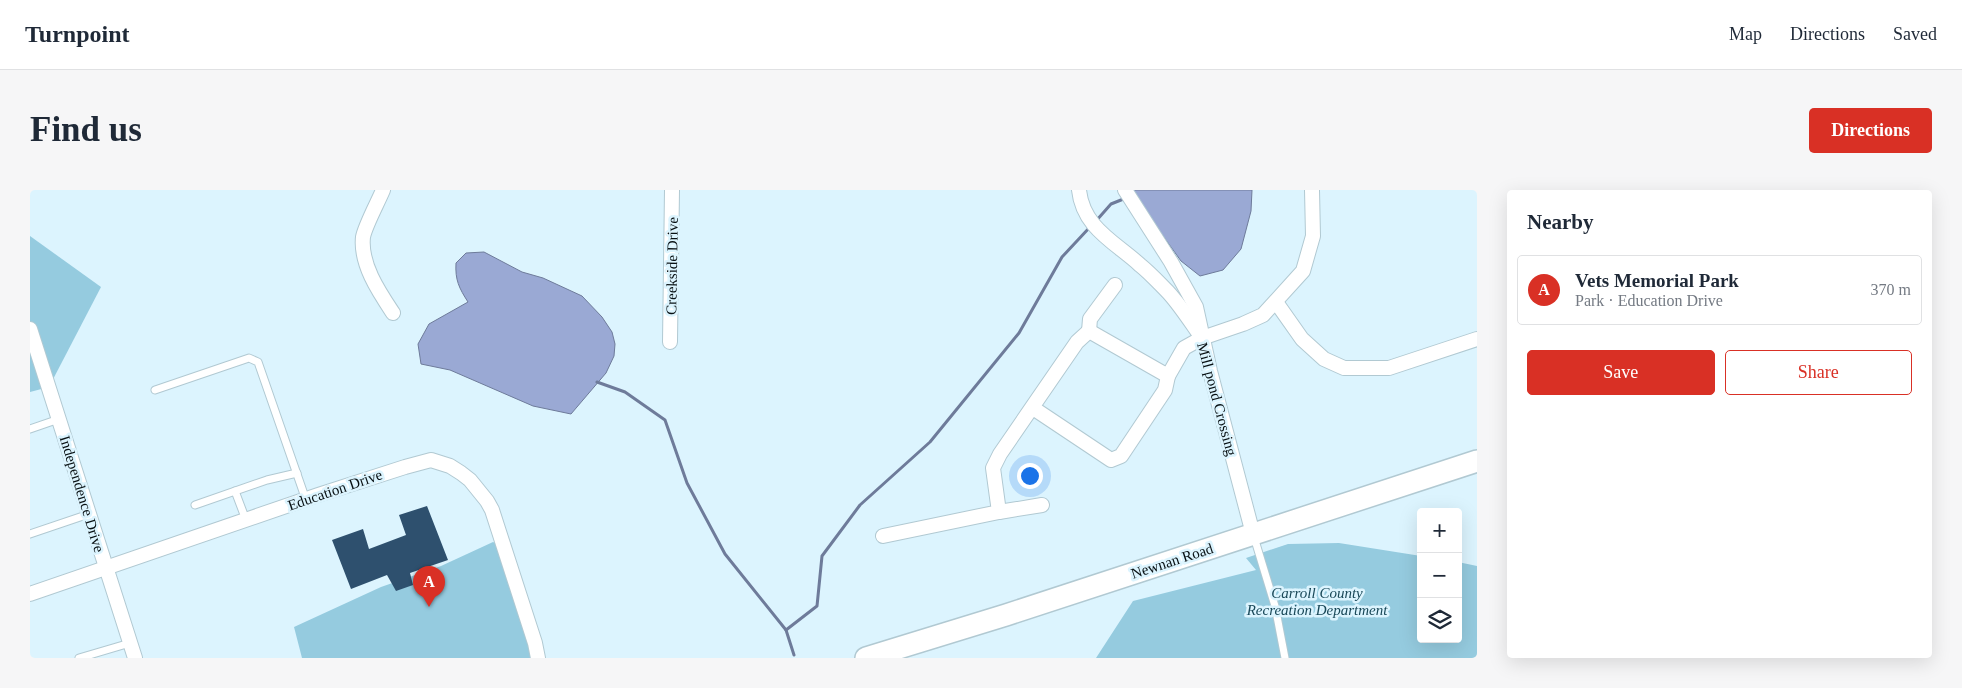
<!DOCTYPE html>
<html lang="en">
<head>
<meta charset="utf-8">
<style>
	body { margin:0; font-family:"Times New Roman",serif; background:#f6f6f7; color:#1f2937 }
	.controls { position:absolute; right:15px; bottom:15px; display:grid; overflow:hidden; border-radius:5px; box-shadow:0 5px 20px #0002 }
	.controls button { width:45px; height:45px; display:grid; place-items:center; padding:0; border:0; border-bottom:1px solid #e0e1e3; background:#fff; color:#1f2937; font:25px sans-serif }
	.you { position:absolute; left:999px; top:285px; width:18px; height:18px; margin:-12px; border:4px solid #fff; border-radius:50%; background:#1a73e8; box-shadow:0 0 0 8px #1a73e833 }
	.badge { display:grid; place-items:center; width:32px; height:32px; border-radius:50%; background:#d93025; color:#fff; font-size:16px; font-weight:700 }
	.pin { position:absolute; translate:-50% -41px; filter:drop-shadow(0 1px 2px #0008) }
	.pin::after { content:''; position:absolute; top:26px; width:18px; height:15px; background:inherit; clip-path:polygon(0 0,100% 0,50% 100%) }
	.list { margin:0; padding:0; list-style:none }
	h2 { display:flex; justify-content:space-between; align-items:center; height:65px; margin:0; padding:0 20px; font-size:21px }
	h2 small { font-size:16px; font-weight:400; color:#747a83 }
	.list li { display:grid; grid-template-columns:32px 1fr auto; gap:15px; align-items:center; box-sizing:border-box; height:70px; margin:0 10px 10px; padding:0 10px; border:1px solid #e0e1e3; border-radius:5px }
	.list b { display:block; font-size:19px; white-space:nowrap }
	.list p { margin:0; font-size:16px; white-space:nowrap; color:#747a83 }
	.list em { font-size:16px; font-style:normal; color:#747a83 }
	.actions { display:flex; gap:10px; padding:15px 20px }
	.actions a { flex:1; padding:11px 0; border:1px solid #d93025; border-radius:5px; text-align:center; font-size:18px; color:#d93025 }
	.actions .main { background:#d93025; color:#fff }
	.icon { flex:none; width:28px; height:28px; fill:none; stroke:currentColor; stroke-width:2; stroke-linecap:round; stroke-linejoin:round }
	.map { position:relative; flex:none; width:1447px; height:468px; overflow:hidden; border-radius:5px }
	header { display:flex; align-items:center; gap:30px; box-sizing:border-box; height:70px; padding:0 25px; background:#fff; border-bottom:1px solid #e0e1e3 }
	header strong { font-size:24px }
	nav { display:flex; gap:28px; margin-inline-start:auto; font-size:18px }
	.intro { display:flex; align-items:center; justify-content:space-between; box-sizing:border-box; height:120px; padding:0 30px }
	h1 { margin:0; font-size:35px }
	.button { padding:12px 22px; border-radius:5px; background:#d93025; color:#fff; font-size:18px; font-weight:700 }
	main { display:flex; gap:30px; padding:0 30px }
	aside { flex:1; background:#fff; border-radius:5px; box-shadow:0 5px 20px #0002 }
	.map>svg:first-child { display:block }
</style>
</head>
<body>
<header>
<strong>Turnpoint</strong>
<nav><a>Map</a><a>Directions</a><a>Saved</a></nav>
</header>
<div class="intro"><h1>Find us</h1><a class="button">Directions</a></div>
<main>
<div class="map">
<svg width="1447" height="468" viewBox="0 0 1447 468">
	<rect width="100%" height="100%" fill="#dcf4fe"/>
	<g fill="#95cbdf">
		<path d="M 0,46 L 71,97 L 19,197 L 0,202 Z"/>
		<path d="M 463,352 L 474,357 L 503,468 L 272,468 L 264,437 L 351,397 L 411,376 Z"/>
		<path d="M 1309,353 L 1391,366 L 1391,449 L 1428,449 L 1428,372 L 1447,376 L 1447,468 L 1066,468 L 1103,411 L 1226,380 L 1216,368 L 1258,354 Z"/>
	</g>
	<g fill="#9aa9d4" stroke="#6e7b9a">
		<path d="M 1100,0 L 1222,0 L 1221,21 L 1211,59 L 1193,80 L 1170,86 L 1151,71 Z"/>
		<path d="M 454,62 L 492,82 L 513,88 L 552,106 L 572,127 L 582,142 L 585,154 L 584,166 L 576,183 L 541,224 L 503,216 L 420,180 L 391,174 L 388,154 L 399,134 L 438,112 C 429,98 425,90 426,73 L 436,63 Z"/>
	</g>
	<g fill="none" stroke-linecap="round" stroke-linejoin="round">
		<g stroke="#6e7b9a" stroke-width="3">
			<path d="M 1066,31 L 1081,14 L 1096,8"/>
			<path d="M 567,192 L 595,202 L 635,230 L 657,293 L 695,364 L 756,440 L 764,465"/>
			<path d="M 756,440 L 787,416 L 792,366 L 830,315 L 900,252 L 989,143 L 1032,67 L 1060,37"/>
		</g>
	</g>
	<path fill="#2e506e" d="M 397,316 L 418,370 L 380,383 L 383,395 L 366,401 L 357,385 L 321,399 L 302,350 L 333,339 L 339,359 L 376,345 L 369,325 Z"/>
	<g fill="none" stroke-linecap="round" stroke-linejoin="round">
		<g stroke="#b1c9d2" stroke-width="9">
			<g id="service">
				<path d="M 125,200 L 219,168 L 228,172 L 276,310"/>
				<path d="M 0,239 L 29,229"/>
				<path d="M 205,301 L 216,330"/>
				<path d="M 165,315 L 237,290 L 267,283"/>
				<path d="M 0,344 L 59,324"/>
				<path d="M 1224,347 L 1245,416 L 1255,468"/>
				<path d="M 49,468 L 100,453"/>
			</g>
		</g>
		<g stroke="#b1c9d2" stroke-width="16">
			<g id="minor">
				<path d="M 353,0 C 348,12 335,36 333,47 C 330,74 349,102 363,123"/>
				<path d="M 1049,0 C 1053,38 1085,52 1110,75 C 1120,83 1129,93 1138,102 C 1150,115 1160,131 1170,145"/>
				<path d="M 1095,0 L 1141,72 L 1166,117 L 1180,181 L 1223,344"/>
				<path d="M 1246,112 L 1272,149 L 1294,169 L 1314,178 L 1359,178 L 1447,149"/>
				<path d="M 0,139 L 105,468"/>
				<path d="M 1059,141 L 1060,129 L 1085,95"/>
				<path d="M 640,152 L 642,0"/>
				<path d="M 1003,218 L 1081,270 L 1091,266 L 1135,200 L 1138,186"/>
				<path d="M 969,322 L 1012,315"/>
				<path d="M 853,346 L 969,322 L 963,278 L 970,264 L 1047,152 L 1059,141 L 1138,186 L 1154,158 L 1172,148 L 1213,134 L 1233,125 L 1273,81 L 1283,46 L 1282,0"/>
				<path d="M 0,404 L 288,305 L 375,277 L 401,270 L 420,276 L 431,283 L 440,290 L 457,311 L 462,320 L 505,453 L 508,468"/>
			</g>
		</g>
		<g stroke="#b1c9d2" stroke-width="24">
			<path id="primary" d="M 836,468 L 976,425 L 1447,271"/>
		</g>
		<use href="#service" stroke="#fff" stroke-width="7"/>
		<use href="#minor" stroke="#fff" stroke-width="14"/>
		<use href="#primary" stroke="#fff" stroke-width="21"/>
	</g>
	<g text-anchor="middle" stroke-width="5" stroke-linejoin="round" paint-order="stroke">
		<g font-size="15" fill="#081013" stroke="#dcf4fe">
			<text transform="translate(642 76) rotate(-89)" y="5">Creekside Drive</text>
			<text transform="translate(1187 209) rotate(75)" y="5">Mill pond Crossing</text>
			<text transform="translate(305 300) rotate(-19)" y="5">Education Drive</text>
			<text transform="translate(52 304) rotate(73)" y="5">Independence Drive</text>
			<text transform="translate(1142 371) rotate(-18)" y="5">Newnan Road</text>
		</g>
		<g font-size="15" font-style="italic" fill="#194858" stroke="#dcf4fe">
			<text x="1287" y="408">Carroll County<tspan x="1287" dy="17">Recreation Department</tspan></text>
		</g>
	</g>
</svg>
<div class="controls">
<button>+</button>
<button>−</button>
<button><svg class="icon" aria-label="layers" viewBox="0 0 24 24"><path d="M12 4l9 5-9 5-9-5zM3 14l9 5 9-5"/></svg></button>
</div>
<div class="you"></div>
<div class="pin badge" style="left:399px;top:417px">A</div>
</div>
<aside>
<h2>Nearby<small></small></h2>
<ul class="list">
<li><span class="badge">A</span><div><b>Vets Memorial Park</b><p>Park · Education Drive</p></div><em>370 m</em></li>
</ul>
<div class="actions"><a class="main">Save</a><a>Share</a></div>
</aside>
</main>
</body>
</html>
